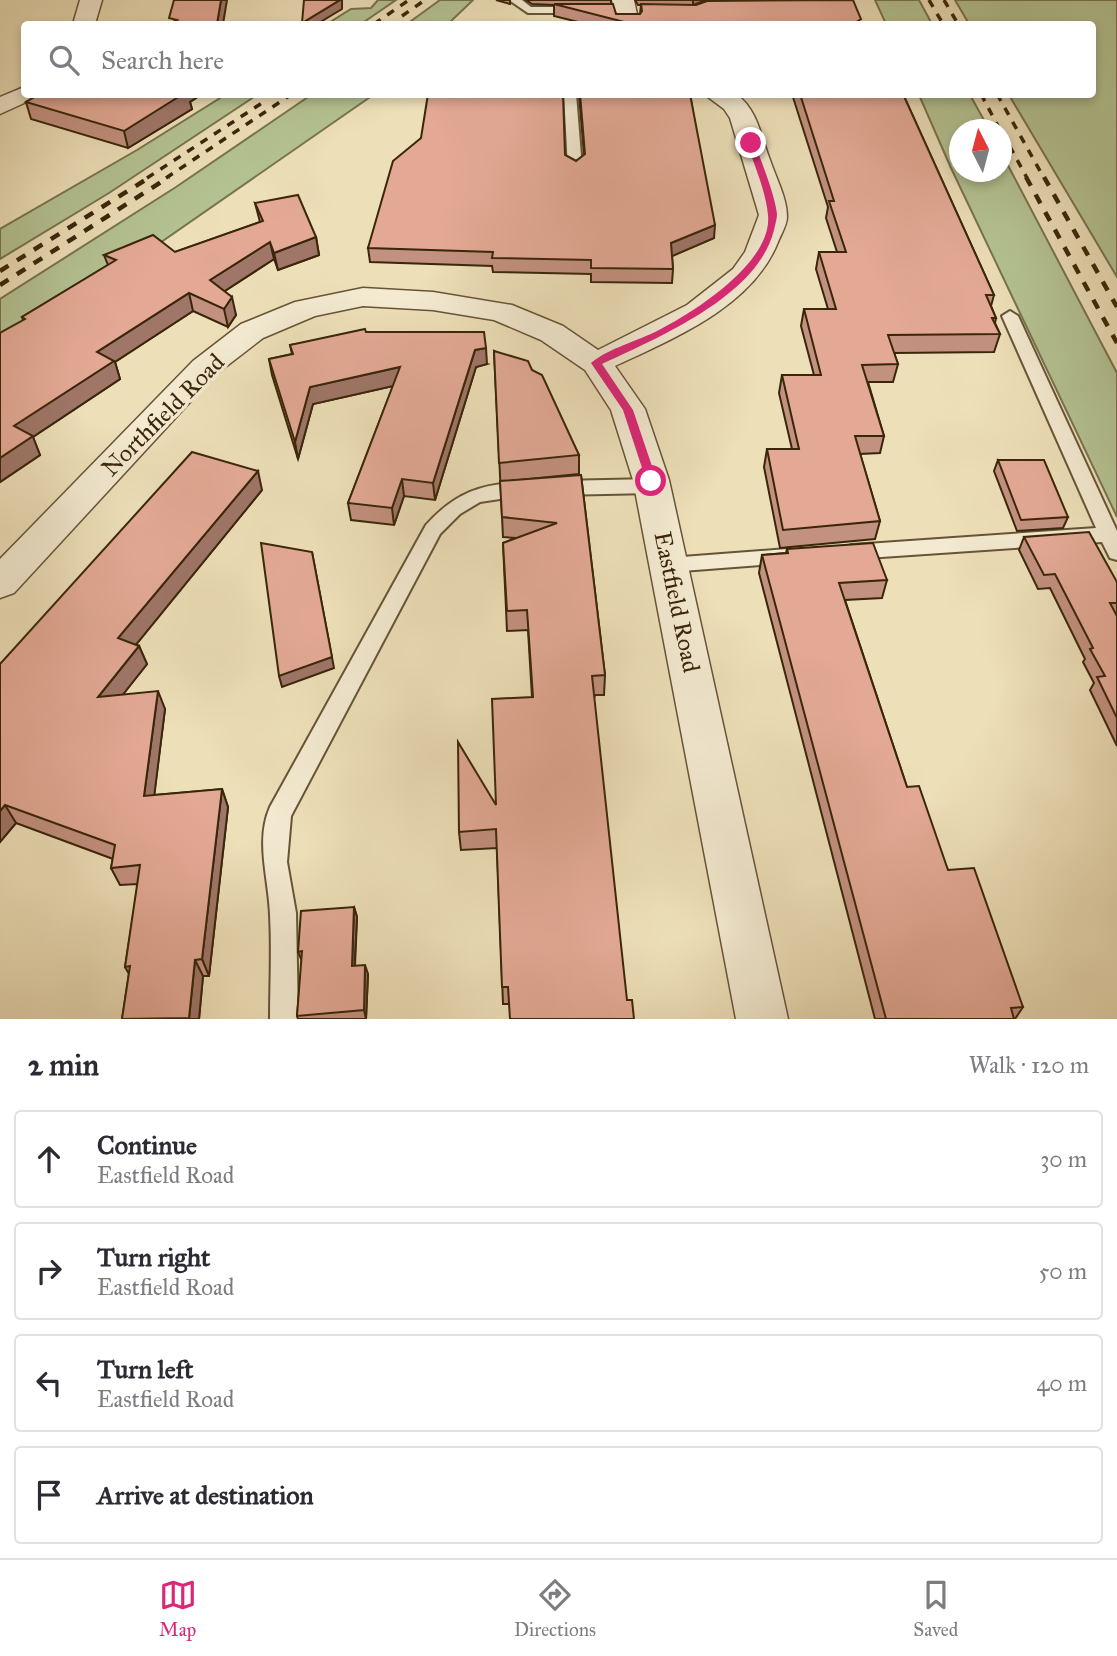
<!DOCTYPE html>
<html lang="en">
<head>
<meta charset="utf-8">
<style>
	body { margin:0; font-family:"IM FELL Great Primer",serif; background:#f2f2f3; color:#2b2b33 }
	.compass { position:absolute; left:949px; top:119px; width:63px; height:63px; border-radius:50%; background:#fff; box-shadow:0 4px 10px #0003; rotate:354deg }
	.stop { position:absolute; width:21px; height:21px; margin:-16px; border:5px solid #db2777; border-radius:50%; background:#fff }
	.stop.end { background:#db2777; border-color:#fff; box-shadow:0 2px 7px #0008 }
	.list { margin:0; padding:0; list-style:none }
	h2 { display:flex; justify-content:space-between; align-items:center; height:91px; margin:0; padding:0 28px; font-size:30px }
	h2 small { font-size:23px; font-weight:400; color:#7c7c81 }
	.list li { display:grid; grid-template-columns:46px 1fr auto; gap:21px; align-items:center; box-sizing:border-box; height:98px; margin:0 14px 14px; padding:0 14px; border:2px solid #e1e1e2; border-radius:7px }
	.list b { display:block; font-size:26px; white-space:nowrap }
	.list p { margin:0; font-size:23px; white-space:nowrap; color:#7c7c81 }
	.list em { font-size:23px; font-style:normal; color:#7c7c81 }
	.icon { flex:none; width:38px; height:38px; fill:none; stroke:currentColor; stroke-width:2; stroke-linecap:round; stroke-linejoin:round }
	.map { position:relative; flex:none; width:1117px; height:1019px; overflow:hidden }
	.search { position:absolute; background:#fff; box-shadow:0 4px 10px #0003; left:21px; right:21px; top:21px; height:77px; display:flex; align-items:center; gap:18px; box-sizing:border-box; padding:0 24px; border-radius:7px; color:#7c7c81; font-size:26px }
	.sheet { height:539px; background:#fff }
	nav { display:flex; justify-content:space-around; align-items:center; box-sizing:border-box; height:98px; border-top:2px solid #e1e1e2; background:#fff; font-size:19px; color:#7c7c81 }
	nav a { display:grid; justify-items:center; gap:4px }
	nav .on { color:#db2777 }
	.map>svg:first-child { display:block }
</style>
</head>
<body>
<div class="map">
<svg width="1117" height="1019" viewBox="0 0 1117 1019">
	<rect width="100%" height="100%" fill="#eddfb8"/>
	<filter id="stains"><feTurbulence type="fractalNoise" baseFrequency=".00286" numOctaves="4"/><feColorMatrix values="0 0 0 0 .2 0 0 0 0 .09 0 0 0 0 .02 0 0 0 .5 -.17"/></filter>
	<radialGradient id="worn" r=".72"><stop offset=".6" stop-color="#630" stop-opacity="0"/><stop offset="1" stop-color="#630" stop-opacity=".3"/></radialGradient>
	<g fill="#b4c292" stroke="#77744e" stroke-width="2">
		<path d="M 378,0 L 396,0 L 361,24 L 327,24 L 351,9 L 371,8 Z"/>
		<path d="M 440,0 L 473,0 L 448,24 L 407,24 Z"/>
		<path d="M 875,0 L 919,0 L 932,24 L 886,24 Z"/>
		<path d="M 955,0 L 1117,0 L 1117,277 L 1009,95 L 1092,94 L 1092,24 L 969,24 Z"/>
		<path d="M 225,95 L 257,95 L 109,193 L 0,259 L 0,229 L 137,150 Z"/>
		<path d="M 311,95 L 373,95 L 0,354 L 0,299 L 176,187 Z"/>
		<path d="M 919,95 L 970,95 L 989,129 L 960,130 L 960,172 L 1002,172 L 1002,154 L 1117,373 L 1117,517 L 951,168 Z"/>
	</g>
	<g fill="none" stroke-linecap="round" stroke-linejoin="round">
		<g stroke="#675436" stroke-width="4">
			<g id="service">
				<path d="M 509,0 L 522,0 L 531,7 L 581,7 L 587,10 L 581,13 L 528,13 Z"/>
				<path d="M 564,94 L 576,94 L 582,168 L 575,172 L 568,168 Z"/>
				<path d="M 1010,311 L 1018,316 L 1117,531 L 1117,560 L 1110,558 L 1102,542 L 852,559 L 845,557 L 842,552 L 845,547 L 852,545 L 1096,528 L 1002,316 Z"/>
				<path d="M 652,479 L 659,481 L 661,486 L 659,491 L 652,493 L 559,495 L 552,493 L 550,488 L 552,483 L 559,481 Z"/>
				<path d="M 525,482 L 532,484 L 534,489 L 532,494 L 480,502 L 460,514 L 440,534 L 291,816 L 287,862 L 296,913 L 298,1019 L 270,1019 C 270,985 272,950 270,915 C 269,880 255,841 270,807 L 426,525 C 456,492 481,484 525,482 Z"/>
				<path d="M 787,549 L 794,551 L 797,556 L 794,561 L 787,563 L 669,572 L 662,570 L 659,565 L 662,560 L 669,558 Z"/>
			</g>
		</g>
		<g stroke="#675436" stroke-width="3">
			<g id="minor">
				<path d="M 80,0 L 102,0 L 95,24 L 73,24 Z"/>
				<path d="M 612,0 L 634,0 L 639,24 L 617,24 Z"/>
				<path d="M 24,87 L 24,94 L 36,94 L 33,99 L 0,114 L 0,97 Z"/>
				<path d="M 704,94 L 736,94 C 758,110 761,137 770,160 C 776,178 787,198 787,217 C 787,225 781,234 778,242 C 752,307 674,338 615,366 L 645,409 L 669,480 L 788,1019 L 736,1019 L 633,480 L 611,410 L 585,370 L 541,340 L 494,320 L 433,310 L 363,306 L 315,316 L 263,338 L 215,375 L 14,593 L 0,598 L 0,559 L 193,361 L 241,324 L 295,302 L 363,288 L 433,292 L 512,305 L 563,326 L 598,350 L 687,305 L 733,269 L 745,252 L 759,215 L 730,118 L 724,109 Z"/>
			</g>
		</g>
		<use href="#service" fill="#f3ead1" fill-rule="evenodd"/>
		<use href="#minor" fill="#f3ead1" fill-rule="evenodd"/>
		<g stroke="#3a260a" stroke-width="3.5" stroke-dasharray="8 8" stroke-linecap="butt">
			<path d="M 929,0 L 943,24"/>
			<path d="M 944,0 L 958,24"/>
			<path d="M 402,16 L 425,0"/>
			<path d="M 374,24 L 409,0"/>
			<path d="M 981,94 L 1000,130"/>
			<path d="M 997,94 L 1044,178"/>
			<path d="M 1002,132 L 1027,178"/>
			<path d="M 147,178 L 265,101"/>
			<path d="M 166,178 L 292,94"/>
		</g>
		<g stroke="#3a260a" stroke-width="4.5" stroke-dasharray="10 10" stroke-linecap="butt">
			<path d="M 1026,177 L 1117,343"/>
			<path d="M 1044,177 L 1117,307"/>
			<path d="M 0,271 L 150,177"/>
			<path d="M 0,285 L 169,177"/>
		</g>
	</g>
	<g fill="#c39180" stroke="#3a260a" stroke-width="2">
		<path d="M 496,0 L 510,0 L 510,4 Z"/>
		<path d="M 526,0 L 611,0 L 611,4 L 616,14 L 640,14 L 641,5 L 638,5 L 635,0 L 847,0 L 860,24 L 586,24 L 554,16 L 554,5 L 532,4 Z"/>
		<path d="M 40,94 L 202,94 L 190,102 L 192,109 L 128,148 L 31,119 L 26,102 Z"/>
		<path d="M 579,94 L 690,94 L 714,238 L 672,256 L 673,269 L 672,283 L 591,282 L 591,274 L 493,272 L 492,266 L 370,262 L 368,248 L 421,138 L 565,155 L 576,161 L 584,155 Z"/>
		<path d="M 792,94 L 903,94 L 994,295 L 991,306 L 996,318 L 995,323 L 1000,334 L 994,352 L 894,353 L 898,364 L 893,382 L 868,382 L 884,436 L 880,453 L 860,454 L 880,521 L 875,539 L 780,548 L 764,467 L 767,449 L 792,449 L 779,393 L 782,375 L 814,375 L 801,326 L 804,309 L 828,309 L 816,269 L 819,252 L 837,252 L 826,218 L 828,207 Z"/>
		<path d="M 255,203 L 316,237 L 319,255 L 278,270 L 274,259 L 225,291 L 236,315 L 228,327 L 193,311 L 115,362 L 120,379 L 33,437 L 40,455 L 0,482 L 23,320 L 22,317 L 108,265 L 104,255 L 175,252 L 260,222 Z"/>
		<path d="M 366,332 L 487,364 L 476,367 L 435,500 L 404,496 L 394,525 L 351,520 L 348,503 L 393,386 L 313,404 L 298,459 L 272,375 L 269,359 L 292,354 L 290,345 Z"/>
		<path d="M 494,351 L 532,370 L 579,455 L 579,474 L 508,481 L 581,475 L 605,675 L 604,695 L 595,695 L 509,1004 L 503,1004 L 497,848 L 461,850 L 459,832 L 496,805 L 532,697 L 528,630 L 507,631 L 503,543 L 516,538 L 503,537 Z"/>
		<path d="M 998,460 L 1068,517 L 1063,528 L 1017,531 L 994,471 Z"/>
		<path d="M 262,490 L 136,644 L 139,646 L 147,664 L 123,694 L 165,709 L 154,795 L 222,789 L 228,807 L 209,976 L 203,976 L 199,1019 L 122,1019 L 129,974 L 125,967 L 138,884 L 120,885 L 111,868 L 113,859 L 16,823 L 0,842 L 0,664 Z"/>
		<path d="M 1024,537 L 1117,582 L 1117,746 L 1090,690 L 1094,683 L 1083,662 L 1085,659 L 1050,588 L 1038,589 L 1019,550 Z"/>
		<path d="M 787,549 L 887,580 L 882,598 L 845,600 L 907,787 L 948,870 L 1023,1007 L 1015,1019 L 875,1019 L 759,573 L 762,555 L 786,553 Z"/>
		<path d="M 354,907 L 357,917 L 355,966 L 368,974 L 366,1019 L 298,1019 L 297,1016 L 302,961 L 298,952 Z"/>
	</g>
	<g fill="#9f7668" stroke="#3a260a" stroke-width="2">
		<path d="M 221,0 L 227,0 L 223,24 L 217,24 Z"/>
		<path d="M 340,0 L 342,0 L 342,9 L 317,24 L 302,24 L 302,23 Z"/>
		<path d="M 693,0 L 704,0 L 704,1 L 693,5 Z"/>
		<path d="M 181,94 L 202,94 L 190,102 L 192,109 L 128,148 L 124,131 Z"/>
		<path d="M 715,225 L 714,238 L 670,257 L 671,243 Z"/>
		<path d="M 316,237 L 319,255 L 278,270 L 274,253 Z"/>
		<path d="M 270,242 L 274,259 L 214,298 L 210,280 Z"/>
		<path d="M 189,293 L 193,311 L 115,362 L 120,379 L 33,437 L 40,455 L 0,482 L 0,458 L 14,426 L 97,352 Z"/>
		<path d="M 232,297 L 236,315 L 228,327 L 224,309 Z"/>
		<path d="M 486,348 L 487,364 L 476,367 L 435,500 L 433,483 L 475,350 Z"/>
		<path d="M 400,367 L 402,384 L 313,404 L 298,459 L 295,442 L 310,387 Z"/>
		<path d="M 258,471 L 262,490 L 126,657 L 118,638 Z"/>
		<path d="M 402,479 L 404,496 L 394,525 L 392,508 Z"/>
		<path d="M 312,552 L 334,668 L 282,687 L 279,676 Z"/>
		<path d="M 139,646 L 147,664 L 106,716 L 98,697 Z"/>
		<path d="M 158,691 L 165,709 L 152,814 L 144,796 Z"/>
		<path d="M 222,789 L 228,807 L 209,976 L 202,959 Z"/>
		<path d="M 5,805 L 16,823 L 0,842 L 0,811 Z"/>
		<path d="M 354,907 L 357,917 L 354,975 L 352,966 Z"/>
		<path d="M 195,960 L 203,976 L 199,1019 L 189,1019 Z"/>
		<path d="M 365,965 L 368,974 L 366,1019 L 364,1010 Z"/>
	</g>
	<g fill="#e3a995" stroke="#3a260a" stroke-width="2">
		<path d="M 174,0 L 221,0 L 217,24 L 169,24 L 177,20 L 169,18 Z"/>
		<path d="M 304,0 L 340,0 L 302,23 Z"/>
		<path d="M 853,0 L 861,19 L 853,24 L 632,24 L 554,4 L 613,4 L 616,14 L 640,14 L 642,11 L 641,4 L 696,5 L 707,1 Z"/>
		<path d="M 40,94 L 183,94 L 124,131 L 26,102 Z"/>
		<path d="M 428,94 L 563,94 L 565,155 L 576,161 L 585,154 L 580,94 L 690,94 L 715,225 L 671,243 L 673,269 L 591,268 L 591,260 L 492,258 L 493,252 L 368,248 L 393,161 L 421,138 Z"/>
		<path d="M 800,94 L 903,94 L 994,295 L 986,295 L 996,318 L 992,318 L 1000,334 L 888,335 L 898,364 L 862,365 L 884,436 L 855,436 L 880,521 L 783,530 L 767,449 L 799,449 L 782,375 L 821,375 L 804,309 L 836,309 L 819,252 L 846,252 L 829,201 L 834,201 Z"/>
		<path d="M 298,195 L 316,237 L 274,253 L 270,242 L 210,280 L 232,297 L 224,309 L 189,293 L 97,352 L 114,361 L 14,426 L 33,436 L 0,458 L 0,333 L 25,319 L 22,317 L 116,260 L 104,255 L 153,235 L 175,252 L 263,221 L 255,203 Z"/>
		<path d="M 365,329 L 366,332 L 484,332 L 486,348 L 475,350 L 433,483 L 402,479 L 392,508 L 348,503 L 400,367 L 310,387 L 295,442 L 269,359 L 293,354 L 290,345 Z"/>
		<path d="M 494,351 L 528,361 L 532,370 L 542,375 L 579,455 L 499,463 Z"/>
		<path d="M 192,452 L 258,471 L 118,638 L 139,646 L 98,697 L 158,691 L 144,796 L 222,789 L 202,959 L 195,960 L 189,1018 L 122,1019 L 130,966 L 125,967 L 140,865 L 111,868 L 115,845 L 5,805 L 0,811 L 0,664 Z"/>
		<path d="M 998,460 L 1044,460 L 1068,517 L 1021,520 Z"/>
		<path d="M 581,475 L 605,675 L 592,676 L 627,1000 L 632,1000 L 634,1019 L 510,1019 L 508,987 L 502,987 L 496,829 L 459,832 L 458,742 L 496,805 L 492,699 L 533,697 L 527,610 L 507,611 L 503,543 L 557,523 L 502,517 L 500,481 Z"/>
		<path d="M 1089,532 L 1117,582 L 1117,603 L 1110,603 L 1117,616 L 1117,718 L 1097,677 L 1105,676 L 1090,649 L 1093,648 L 1055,574 L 1044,575 L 1024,537 Z"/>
		<path d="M 261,543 L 312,552 L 332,657 L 279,676 Z"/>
		<path d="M 873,543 L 887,580 L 839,583 L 907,787 L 919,786 L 948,870 L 974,868 L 1023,1007 L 1011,1008 L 1014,1019 L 886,1019 L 762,555 L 788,553 L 787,549 Z"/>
		<path d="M 354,907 L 352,966 L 365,965 L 364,1010 L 297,1016 L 302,951 L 298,952 L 301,911 Z"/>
	</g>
	<path fill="#db2777" d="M 751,140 L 755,143 C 762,165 774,191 777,214 C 777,219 775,225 774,230 C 758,296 659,337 602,364 L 633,410 L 657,481 L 651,484 L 647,483 L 623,410 L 591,363 C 609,348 638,341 659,330 C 694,312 773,262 768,215 C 766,191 754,165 747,143 Z"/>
	<g text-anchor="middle" stroke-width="7" stroke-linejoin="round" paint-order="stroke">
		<g font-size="24" fill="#3a260a" stroke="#f3ead1">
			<text transform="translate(163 415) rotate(-45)" y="8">Northfield Road</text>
			<text transform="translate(677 602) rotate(78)" y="8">Eastfield Road</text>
		</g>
	</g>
	<rect width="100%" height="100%" filter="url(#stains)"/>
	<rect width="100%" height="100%" fill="url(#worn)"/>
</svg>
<svg class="compass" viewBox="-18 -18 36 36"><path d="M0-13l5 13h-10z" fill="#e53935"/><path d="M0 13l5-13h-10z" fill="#7c7c81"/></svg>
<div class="stop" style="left:651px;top:481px"></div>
<div class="stop end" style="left:751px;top:143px"></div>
<div class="search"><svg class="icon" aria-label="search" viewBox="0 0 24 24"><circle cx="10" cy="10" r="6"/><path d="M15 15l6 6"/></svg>Search here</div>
</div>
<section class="sheet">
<h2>2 min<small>Walk · 120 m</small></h2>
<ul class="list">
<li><svg class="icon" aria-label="ahead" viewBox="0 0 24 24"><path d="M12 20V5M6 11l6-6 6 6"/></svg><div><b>Continue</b><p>Eastfield Road</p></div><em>30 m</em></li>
<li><svg class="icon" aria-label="right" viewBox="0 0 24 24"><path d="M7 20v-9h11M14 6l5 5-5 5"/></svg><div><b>Turn right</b><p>Eastfield Road</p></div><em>50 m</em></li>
<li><svg class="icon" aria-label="left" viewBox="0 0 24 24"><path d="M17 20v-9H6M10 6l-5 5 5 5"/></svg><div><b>Turn left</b><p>Eastfield Road</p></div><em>40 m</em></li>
<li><svg class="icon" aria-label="arrive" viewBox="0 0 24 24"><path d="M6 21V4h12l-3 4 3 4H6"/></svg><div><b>Arrive at destination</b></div></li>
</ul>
</section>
<nav>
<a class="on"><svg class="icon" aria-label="map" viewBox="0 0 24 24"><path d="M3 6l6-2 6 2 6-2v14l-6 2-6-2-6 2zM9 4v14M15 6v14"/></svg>Map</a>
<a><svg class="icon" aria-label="directions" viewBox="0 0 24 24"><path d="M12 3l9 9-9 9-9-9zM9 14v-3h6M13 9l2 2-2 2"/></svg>Directions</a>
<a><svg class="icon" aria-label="saved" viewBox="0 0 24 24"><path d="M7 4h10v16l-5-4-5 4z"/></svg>Saved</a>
</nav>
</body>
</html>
